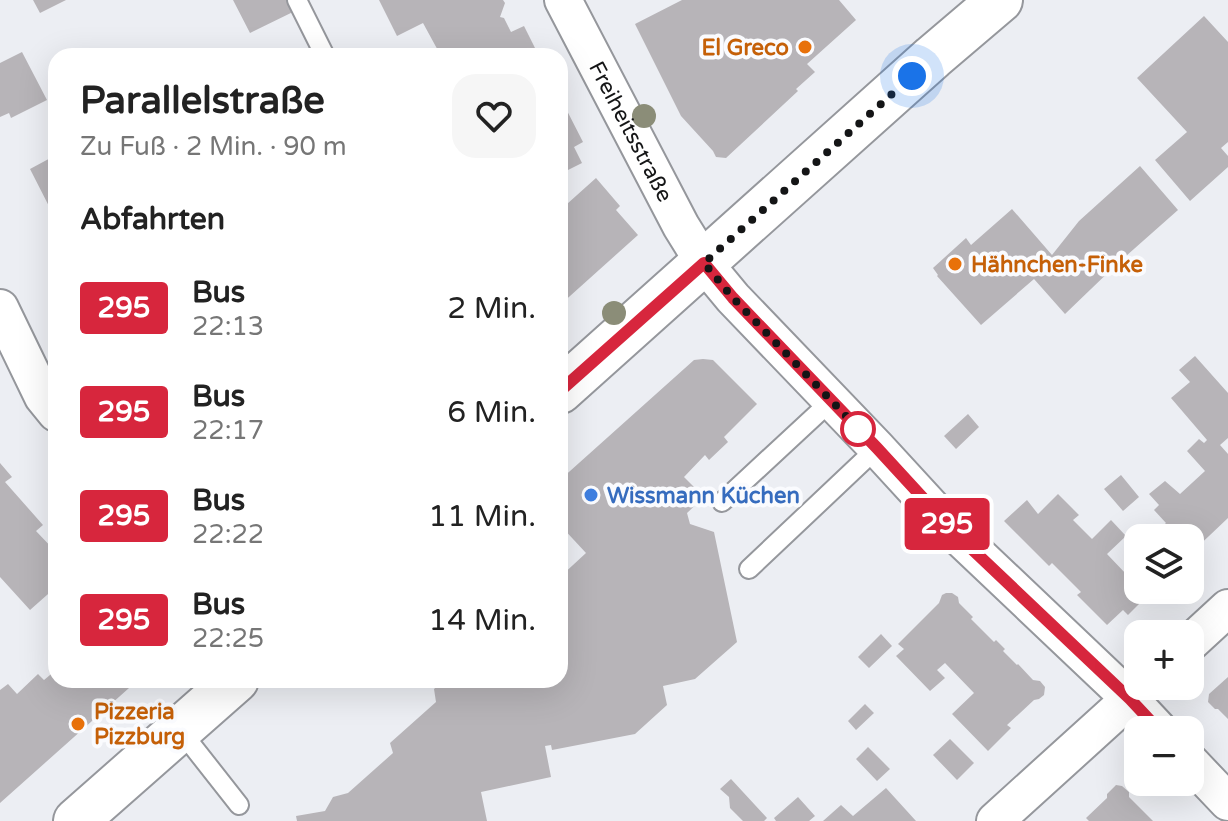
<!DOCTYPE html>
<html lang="de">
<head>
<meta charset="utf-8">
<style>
	:root { --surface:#fff; --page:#f6f6f6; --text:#222; --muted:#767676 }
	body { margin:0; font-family:"Varela Round",sans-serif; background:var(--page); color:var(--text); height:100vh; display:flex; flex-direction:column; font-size:30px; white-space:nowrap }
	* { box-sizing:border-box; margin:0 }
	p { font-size:26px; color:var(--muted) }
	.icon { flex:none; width:44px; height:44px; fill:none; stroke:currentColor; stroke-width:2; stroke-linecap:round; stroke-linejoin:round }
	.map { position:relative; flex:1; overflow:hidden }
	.drawer { position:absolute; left:48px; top:48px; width:520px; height:640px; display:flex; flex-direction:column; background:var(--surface); border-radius:24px; box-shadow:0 8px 32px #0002 }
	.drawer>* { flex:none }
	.badge { padding:0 16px; border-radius:6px; font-size:28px; line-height:52px }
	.tools { position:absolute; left:1124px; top:524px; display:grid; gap:16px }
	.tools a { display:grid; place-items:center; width:80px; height:80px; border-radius:16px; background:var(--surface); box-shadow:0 8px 32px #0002; font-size:40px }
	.you { position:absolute; width:40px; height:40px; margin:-20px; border:6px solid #fff; border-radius:50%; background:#1a73e8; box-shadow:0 0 0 12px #1a73e833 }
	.map>.badge { position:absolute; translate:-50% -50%; box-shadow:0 0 0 4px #fff }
	h2 { padding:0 32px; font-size:30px; line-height:72px }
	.round { display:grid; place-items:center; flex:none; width:84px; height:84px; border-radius:24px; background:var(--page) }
	.summary { display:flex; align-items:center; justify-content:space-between; height:136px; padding:0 32px }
	h1 { font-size:38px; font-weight:700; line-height:60px }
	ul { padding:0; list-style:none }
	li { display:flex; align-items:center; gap:24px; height:104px; padding:0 32px }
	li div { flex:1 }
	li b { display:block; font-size:30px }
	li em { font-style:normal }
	li .badge { min-width:88px; font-weight:700; text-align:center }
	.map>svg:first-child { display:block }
	.building { fill:#b7b4b8 }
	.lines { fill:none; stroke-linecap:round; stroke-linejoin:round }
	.service-casing { stroke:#95979c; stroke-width:22 }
	.minor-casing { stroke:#95979c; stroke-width:40 }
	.primary-casing { stroke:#95979c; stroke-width:48 }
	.service { stroke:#fff; stroke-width:18 }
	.minor { stroke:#fff; stroke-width:36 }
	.primary { stroke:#fff; stroke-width:44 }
	.tree { fill:#8b8d78 }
	.line-casing { stroke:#fff; stroke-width:18 }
	.line { stroke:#d7263d; stroke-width:12 }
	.walk { stroke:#141516; stroke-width:8; stroke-dasharray:0 14.4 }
	.food-dot { fill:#e8710a; stroke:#fafbfe; stroke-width:3 }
	.stop-dot { fill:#fff; stroke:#d7263d; stroke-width:4 }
	.shop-dot { fill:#3f7fe0; stroke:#fafbfe; stroke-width:3 }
	.labels { text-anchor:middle; stroke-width:8; stroke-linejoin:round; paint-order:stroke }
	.food-label { font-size:22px; font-weight:bold; fill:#c56008; stroke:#fafbfe; text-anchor:start }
	.street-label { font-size:22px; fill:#141516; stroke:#fafbfe }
	.shop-label { font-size:22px; font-weight:bold; fill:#366cbe; stroke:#fafbfe; text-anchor:start }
</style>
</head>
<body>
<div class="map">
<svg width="1228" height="821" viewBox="0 0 1228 821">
	<rect width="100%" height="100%" fill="#eceef3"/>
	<path class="building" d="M33,0H66L40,13Z
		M233,0H292L297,10L250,33Z
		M379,0H503L505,3L500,17L504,18L511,32L524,26L539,56H441L423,23L397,36Z
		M682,0H839L856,20L807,64L815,72L796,89L798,91L726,158L716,157L713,151L681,116L635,24Z
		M1204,16L1228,42V142L1221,148L1228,156V167L1190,201L1155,160L1187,132L1137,78Z
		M22,52L47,100L11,118L9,113L0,117V63Z
		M560,97L583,142L574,147L582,163L560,174Z
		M56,155V220L30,169Z
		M1140,166L1178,210L1117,264L1065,314L1034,279L981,325L937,276L938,275L933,268L966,238L971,245L1012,209L1052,255L1079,221Z
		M596,178L620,206L616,210L638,235L560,305V207L565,203L567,204Z
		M1195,356L1228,393V438L1220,445L1228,454V518L1190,554V538H1158L1154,534L1166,523L1154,510L1159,505L1149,494L1165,481L1180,494L1205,471L1187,451L1199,439L1204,443L1207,440L1171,398L1190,382L1179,370Z
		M703,359L713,360L757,404L724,437L728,442L709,460L705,455L684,477L704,497L687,513L690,524L714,532L737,642L695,679L663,686L667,705L635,734L552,750L551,745L545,746L551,777L481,792L487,821H297L296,816L325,811L333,797L348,793L393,753L390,743L436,702L434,689L444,680H560V577L586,553L560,525V480L694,360Z
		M968,414L979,427L956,449L944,436Z
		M0,463L12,477L5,482L43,525L36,531L56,552V587L30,610L0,577Z
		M1121,475L1139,497L1123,511L1104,489Z
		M1058,494L1079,515L1073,520L1092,539L1111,520L1126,536L1107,554L1127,575L1131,571L1138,577V590H1143L1148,595L1128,615L1123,610L1107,625L1077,595L1081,592L1052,563L1049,566L1004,521L1027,500L1038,514Z
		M946,593H952L958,597L959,603L973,617L971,619L994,642L996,640L1005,649L1003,651L1017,665L1018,664L1033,680L1040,681L1045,687L1044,695L1039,699L1034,700L1007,725L1011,728L988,751L952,714L974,693L945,663L937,670L945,678L930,691L896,656L904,649L898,644L939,603L942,595Z
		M881,634L892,646L869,668L858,657Z
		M56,670V680H138L0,803V690L8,684L17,694L38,674L44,680Z
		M1228,677V719L1218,709H1215L1208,702L1209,694Z
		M865,704L874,713L856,730L848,721Z
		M950,739L974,763L957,780L933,755Z
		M868,747L890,769L877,781L856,759Z
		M731,779L767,818L764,821H743L730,808L729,797L720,789Z
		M1116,785L1122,786L1129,792V797L1153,821H1089L1086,818L1107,798V794Z
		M886,788L916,821H823L841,805L853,816Z
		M798,797L815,816L809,821H776L774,818Z"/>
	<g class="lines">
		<defs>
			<path id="service" d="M297,0L325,56
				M722,502L831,401
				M749,569L877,448
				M180,730L239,805"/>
			<g id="minor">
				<path id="s1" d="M563,0L681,226L704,263L733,298L877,448L956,534L1130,699L1159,730"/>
				<path d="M0,308L43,397L56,413"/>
				<path d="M1190,643L1228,608"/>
				<path d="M1190,762L1228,802"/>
				<path d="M995,821L1144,686"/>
			</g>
			<path id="primary" d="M560,391L933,57L1000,0
				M76,821L236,680"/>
		</defs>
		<use href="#service" class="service-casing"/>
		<use href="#minor" class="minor-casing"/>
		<use href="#primary" class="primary-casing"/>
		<use href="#service" class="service"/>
		<use href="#minor" class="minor"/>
		<use href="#primary" class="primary"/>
	</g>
	<g class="tree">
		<circle cx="644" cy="116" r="12"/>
		<circle cx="614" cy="313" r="12"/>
	</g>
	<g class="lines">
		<defs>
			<path id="line" d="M560,391L704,263L733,298L877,448L956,534L1130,699L1159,730"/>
		</defs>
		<use href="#line" class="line-casing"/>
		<use href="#line" class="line"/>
		<path class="walk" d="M858,429L867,438L733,298L704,263L912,76"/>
	</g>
	<g class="food-dot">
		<circle cx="805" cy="47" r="8"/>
		<circle cx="955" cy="264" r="8"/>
		<circle cx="78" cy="724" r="8"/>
	</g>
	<circle class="stop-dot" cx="858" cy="429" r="16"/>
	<circle class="shop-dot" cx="591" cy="495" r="8"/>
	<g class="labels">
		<g class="food-label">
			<text x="789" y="55" text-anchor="end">El Greco</text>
			<text x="971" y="272">Hähnchen-Finke</text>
			<text x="94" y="719">Pizzeria<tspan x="94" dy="25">Pizzburg</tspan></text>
		</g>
		<g class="street-label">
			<text dy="8" stroke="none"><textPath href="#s1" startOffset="148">Freiheitsstraße</textPath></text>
		</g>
		<g class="shop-label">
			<text x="607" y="503">Wissmann Küchen</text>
		</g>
	</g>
</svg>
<div class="tools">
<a><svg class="icon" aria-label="layers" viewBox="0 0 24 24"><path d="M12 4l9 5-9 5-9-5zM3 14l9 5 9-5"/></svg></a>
<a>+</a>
<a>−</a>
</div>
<div class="you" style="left:912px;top:76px"></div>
<b class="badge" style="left:947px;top:524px;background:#d7263d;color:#fff">295</b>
<section class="drawer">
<div class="summary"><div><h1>Parallelstraße</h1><p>Zu Fuß · 2 Min. · 90 m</p></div><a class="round"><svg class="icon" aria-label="heart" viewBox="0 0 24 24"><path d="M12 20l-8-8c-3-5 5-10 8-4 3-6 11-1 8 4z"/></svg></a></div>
<h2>Abfahrten</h2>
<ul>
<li><span class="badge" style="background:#d7263d;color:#fff">295</span><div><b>Bus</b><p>22:13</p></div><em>2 Min.</em></li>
<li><span class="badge" style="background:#d7263d;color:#fff">295</span><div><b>Bus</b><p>22:17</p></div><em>6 Min.</em></li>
<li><span class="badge" style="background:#d7263d;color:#fff">295</span><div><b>Bus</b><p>22:22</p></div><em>11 Min.</em></li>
<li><span class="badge" style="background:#d7263d;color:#fff">295</span><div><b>Bus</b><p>22:25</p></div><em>14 Min.</em></li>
</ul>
</section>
</div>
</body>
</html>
